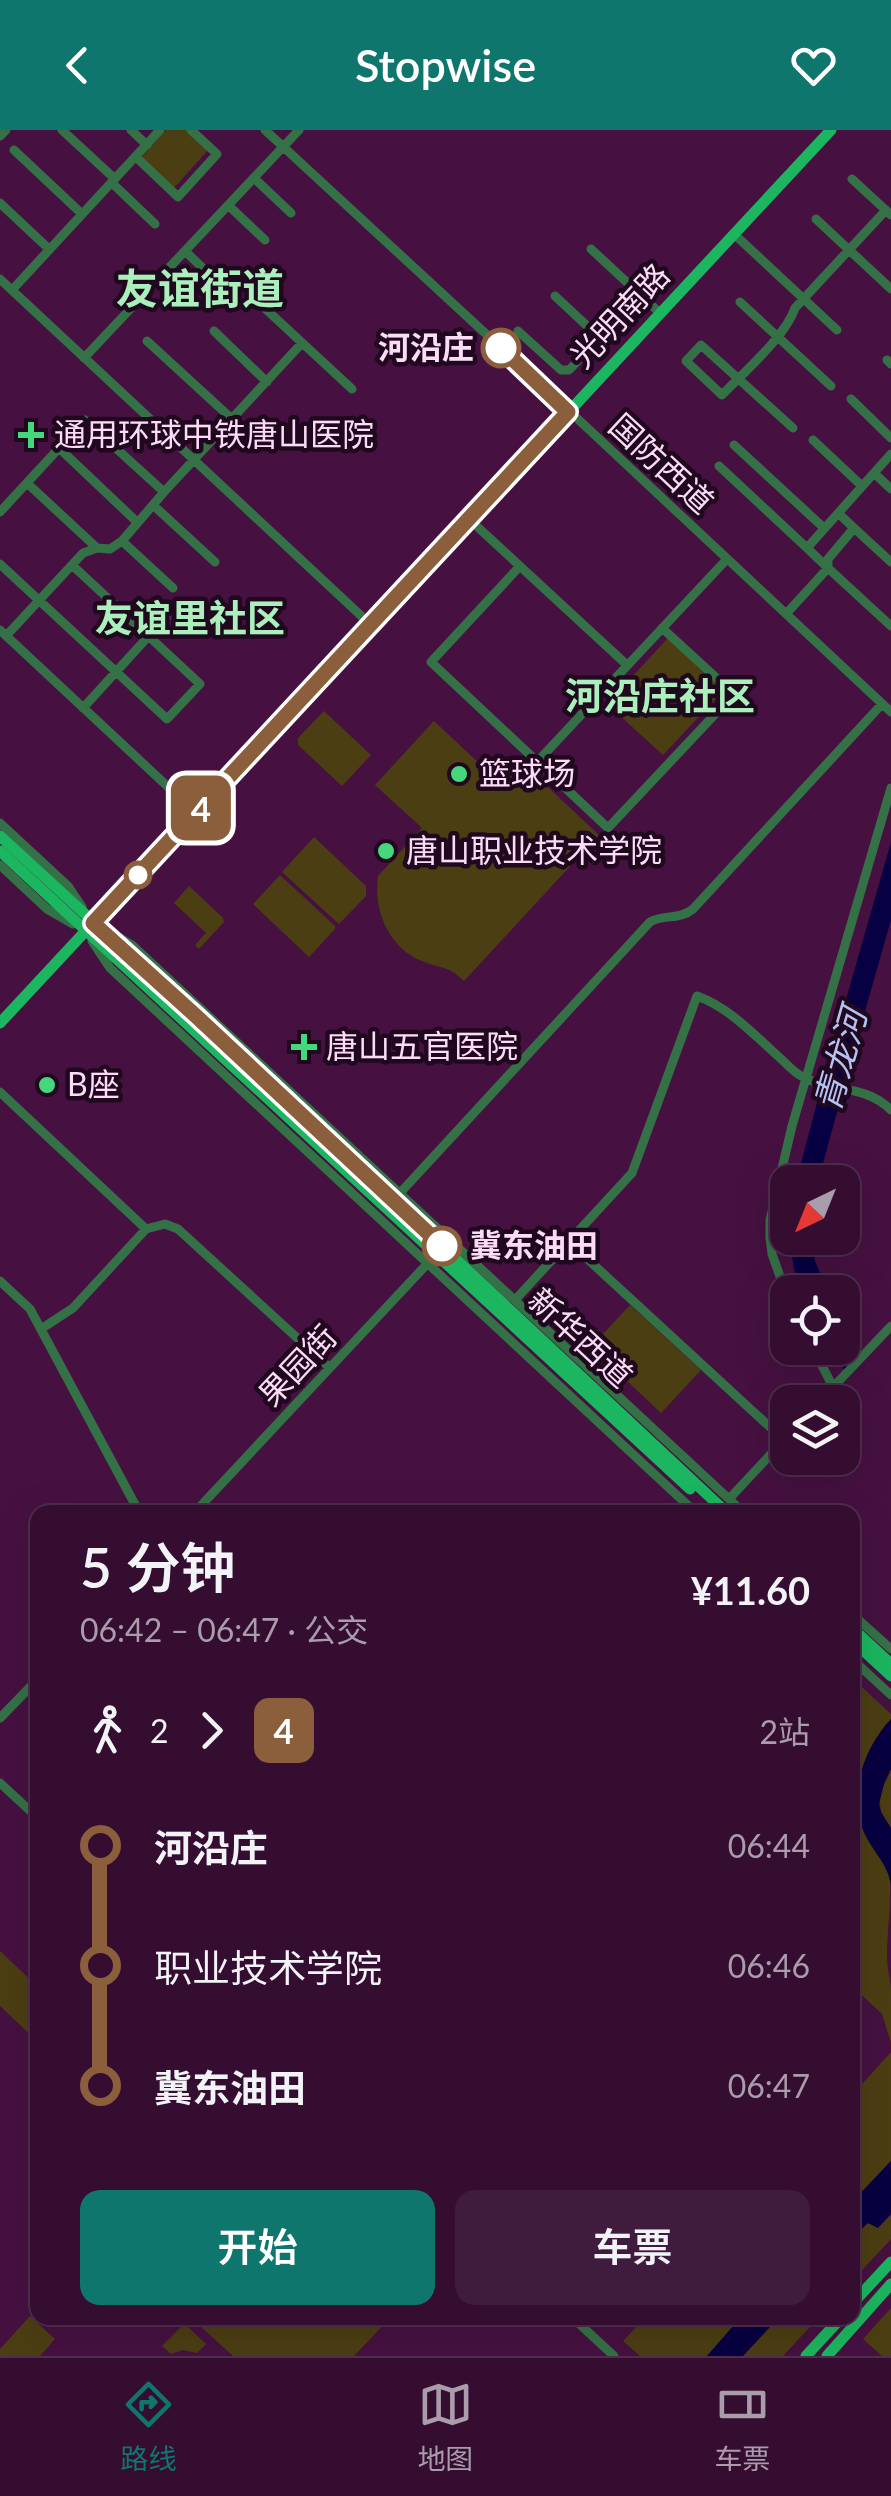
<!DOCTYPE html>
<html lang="zh">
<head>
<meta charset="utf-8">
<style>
	:root { --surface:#340d31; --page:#3f1b3d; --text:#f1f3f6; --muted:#a99cab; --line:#4e2d4d; --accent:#0f766e }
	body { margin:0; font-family:Lato,"Noto Sans SC",sans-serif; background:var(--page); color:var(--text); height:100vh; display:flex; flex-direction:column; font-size:38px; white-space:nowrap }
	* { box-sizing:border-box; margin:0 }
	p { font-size:32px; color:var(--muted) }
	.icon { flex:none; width:55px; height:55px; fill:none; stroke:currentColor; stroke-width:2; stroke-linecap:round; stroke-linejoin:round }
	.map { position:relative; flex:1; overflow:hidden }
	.drawer { position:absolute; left:30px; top:1375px; width:830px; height:820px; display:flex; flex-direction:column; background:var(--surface); border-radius:20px; box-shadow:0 10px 40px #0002,0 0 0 2px var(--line) }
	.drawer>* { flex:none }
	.badge { padding:0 20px; border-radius:15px; font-size:35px; line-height:65px }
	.needle { width:65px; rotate:223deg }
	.fabs { position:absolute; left:770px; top:1035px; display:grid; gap:20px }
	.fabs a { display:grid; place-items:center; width:90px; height:90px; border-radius:20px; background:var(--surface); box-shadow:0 10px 40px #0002,0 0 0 2px var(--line); font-size:50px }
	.map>.badge { position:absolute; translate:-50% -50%; box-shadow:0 0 0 5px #fff }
	.legs { display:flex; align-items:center; gap:15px; height:110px; padding:0 50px; font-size:32px }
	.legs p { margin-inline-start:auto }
	.head { display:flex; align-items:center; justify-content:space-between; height:170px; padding:0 50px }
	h1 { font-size:55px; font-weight:600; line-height:75px }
	.cta { display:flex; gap:20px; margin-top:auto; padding:20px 50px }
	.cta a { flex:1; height:115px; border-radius:20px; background:var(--accent); color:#fff; font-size:40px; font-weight:600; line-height:115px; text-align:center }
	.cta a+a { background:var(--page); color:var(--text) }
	ul { padding:0 50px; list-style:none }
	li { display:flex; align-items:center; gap:35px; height:120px; font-size:38px }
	li i { display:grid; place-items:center; width:15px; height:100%; margin:0 12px; background:currentColor }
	li i::after { content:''; width:25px; height:25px; margin:-12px; border:8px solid; border-radius:50%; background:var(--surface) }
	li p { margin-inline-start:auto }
	li:first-child i { background:linear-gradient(#0000 50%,currentColor 0) }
	li:last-child i { background:linear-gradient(currentColor 50%,#0000 0) }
	header { display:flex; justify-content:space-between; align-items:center; height:130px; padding:0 50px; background:var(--accent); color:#fff; font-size:45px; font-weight:600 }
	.menu { display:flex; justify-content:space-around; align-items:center; height:140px; border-top:2px solid var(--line); background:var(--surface); font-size:28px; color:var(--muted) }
	.menu a { display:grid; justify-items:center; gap:5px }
	.menu .on { color:var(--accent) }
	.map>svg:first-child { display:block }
	.green { fill:#4c3e13 }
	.water { fill:#070042 }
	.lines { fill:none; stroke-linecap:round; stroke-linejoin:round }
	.minor { stroke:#357147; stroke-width:9 }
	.major { stroke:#1bb65f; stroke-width:11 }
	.line-1-casing { stroke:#fff; stroke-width:22 }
	.line-1 { stroke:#8b5e3c; stroke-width:15 }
	.stop-1-dot { fill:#fff; stroke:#8b5e3c; stroke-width:5 }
	.poi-dot { fill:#44d77b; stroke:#20091e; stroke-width:4 }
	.labels { text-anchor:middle; stroke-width:9; stroke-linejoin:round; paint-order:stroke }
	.street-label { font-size:32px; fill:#fcdbf7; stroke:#20091e }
	.stop-label { font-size:32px; font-weight:bold; fill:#fcdbf7; stroke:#20091e; text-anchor:end }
	.poi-label { font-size:32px; fill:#fcdbf7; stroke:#20091e; text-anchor:start }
	.water-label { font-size:35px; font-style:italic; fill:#b4c3f3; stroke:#20091e }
	.quarter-label { font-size:38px; font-weight:bold; fill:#abf0bc; stroke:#20091e }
	.district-label { font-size:42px; font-weight:bold; fill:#abf0bc; stroke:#20091e }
</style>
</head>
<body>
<header><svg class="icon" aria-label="back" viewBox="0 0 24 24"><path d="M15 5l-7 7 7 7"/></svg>Stopwise<svg class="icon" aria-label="heart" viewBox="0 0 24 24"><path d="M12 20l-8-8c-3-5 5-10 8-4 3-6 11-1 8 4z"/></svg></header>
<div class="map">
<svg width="891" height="2226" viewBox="0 0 891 2226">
	<rect width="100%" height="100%" fill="#461141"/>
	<path class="green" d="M166,0H189L209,19L174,58L141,28Z
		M668,508L724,560L663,625L607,574Z
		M324,581L371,625L342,656L298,615V608Z
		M434,591L481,635L476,641C497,631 515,635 536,646L599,705L464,851C446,834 443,840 422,831C389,818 373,780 378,746L422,698L375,655Z
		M314,707L366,756V766L339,794L282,742Z
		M280,745L335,796V799L309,827L253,774Z
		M189,756L223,788L224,792L199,819L195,815L206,803L174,773Z
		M630,1175L701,1240L661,1283L591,1217Z
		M852,1548L891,1584V1589C864,1618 847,1665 864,1703C872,1720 887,1732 890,1750C891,1775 887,1803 887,1828C887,1838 890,1848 891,1858C891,1876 891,1895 891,1913L882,1884L853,1857Z
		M891,1639V1698C873,1676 880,1662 891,1639Z
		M0,1821L37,1856V1911L0,1876Z
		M891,1922V2031L853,2071V1964Z
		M891,2084V2109L853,2150L852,2107L868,2093L878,2098Z
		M891,2178V2226H882L863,2209Z
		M30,2186L55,2209L40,2226H0V2219Z
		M191,2188H390L354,2226H233Z
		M645,2188H747L735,2194L707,2226H640L623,2211Z
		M779,2188H818L783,2226H743Z
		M186,2195L206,2214L197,2223L183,2220L171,2224L162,2216L182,2196Z"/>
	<path class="water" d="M891,712V790L846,948L851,957L845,975L837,982L818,1052H796L817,973L816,964L821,949L828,941L843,880Z
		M789,1108H811L815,1131L828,1162H804L794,1139Z
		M843,1190L860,1224L845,1241L832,1218H842Z
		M891,1589V1639L884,1654L879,1674L881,1682L891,1698V1755C888,1735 875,1724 866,1706C846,1668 863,1619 891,1589Z
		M891,2031V2084L878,2098L868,2093L853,2107V2071Z
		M747,2188H778L743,2226H707L735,2194Z"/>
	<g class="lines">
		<path class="minor" d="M62,0L115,49
			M131,0L147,15
			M265,0L550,263L891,582
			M0,6L6,0
			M14,20L82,84
			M136,27L178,67L217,24L191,0
			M254,48L291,83
			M852,49L891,85
			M112,53L155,94
			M0,73L49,119
			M228,75L265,110
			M816,89L891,159
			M734,104L837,200
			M591,119L660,183
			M185,121L233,167
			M0,149L371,495
			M12,160L160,0
			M555,166L600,208
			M256,170L352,259
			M740,172L831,256
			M214,201L267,252
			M518,201L561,240H569L641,165
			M147,211L232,289
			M84,228L299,0
			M887,230L891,234
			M851,269L891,308
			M793,298L701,215L686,231L722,265C744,242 785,207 795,178L886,80
			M813,310L862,356
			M734,315L824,398
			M59,318L137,392
			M719,336L807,418
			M874,343L891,359
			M27,353L97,418
			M153,375L215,432
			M0,382L85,290L164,362
			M838,383L854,398L828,429V438L891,496
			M469,389L627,535
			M854,398L891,432
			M122,411L173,458
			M0,434L167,589L200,554L72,435
			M520,436L431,532L608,698L734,564L662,498
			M786,484L828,438L807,418L891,324
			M0,500L196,683
			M6,506L83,423L97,418L110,419L122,411L164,362L302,213
			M83,578L166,487
			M537,632L727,429
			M0,693L68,756L82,777
			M0,735L47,779L73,794
			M112,803L132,815L743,1382
			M92,811L110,838L695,1382
			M0,962L146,1099
			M400,1063L650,792C664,784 680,790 693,779L882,574
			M569,1112L784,1310
			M0,1151L30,1179L139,1382
			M788,1169L772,1124L770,1108V1090L792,996L891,658
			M515,1170L632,1043L697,866C730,878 753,904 779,927C787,934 794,943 803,947C835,963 864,954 891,980
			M41,1199L73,1178L146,1099L165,1094L178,1099L330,1238
			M813,1218L833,1257
			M819,1272L891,1196
			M729,1369L785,1309
			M195,1382L428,1133
			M852,1484L891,1519
			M852,1529L891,1565
			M0,1588L38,1549
			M0,1653L38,1688
			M573,2188L614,2226"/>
		<path class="major" d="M0,706L196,886L726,1382
			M0,721L690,1359
			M0,893L831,0
			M852,1498L891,1534
			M852,1510L891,1546
			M852,2174L891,2132
			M806,2226L841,2188
			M827,2226L891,2154"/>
	</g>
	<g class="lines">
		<defs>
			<path id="line-1" d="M442,1116L196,886L93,793L568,282L501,218"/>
		</defs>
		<use href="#line-1" class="line-1-casing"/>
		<use href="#line-1" class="line-1"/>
	</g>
	<g class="stop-1-dot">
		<circle cx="501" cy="218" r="18"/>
		<circle cx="138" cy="745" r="12"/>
		<circle cx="442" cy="1116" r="18"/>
	</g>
	<g class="poi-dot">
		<path d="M26 290h10v10h10v10h-10v10h-10v-10h-10v-10h10z"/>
		<circle cx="459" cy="644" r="10"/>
		<circle cx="386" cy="721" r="10"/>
		<path d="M299 902h10v10h10v10h-10v10h-10v-10h-10v-10h10z"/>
		<circle cx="47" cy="955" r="10"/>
	</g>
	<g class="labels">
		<g class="street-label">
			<text transform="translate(620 186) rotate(-47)" y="11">光明南路</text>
			<text transform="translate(661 334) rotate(43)" y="11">国防西道</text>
			<text transform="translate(580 1208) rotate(43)" y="11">新华西道</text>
			<text transform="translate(298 1236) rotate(-47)" y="11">果园街</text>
		</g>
		<g class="stop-label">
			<text x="474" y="229">河沿庄</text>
			<text x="470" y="1127" text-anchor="start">冀东油田</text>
		</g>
		<g class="poi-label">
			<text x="54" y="316">通用环球中铁唐山医院</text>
			<text x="479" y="655">篮球场</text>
			<text x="406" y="732">唐山职业技术学院</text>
			<text x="326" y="928">唐山五官医院</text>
			<text x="67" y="966">B座</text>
		</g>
		<g class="water-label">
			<text transform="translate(841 930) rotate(-74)" y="12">青龙河</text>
		</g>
		<g class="quarter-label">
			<text x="190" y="502">友谊里社区</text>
			<text x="660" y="580">河沿庄社区</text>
		</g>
		<g class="district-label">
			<text x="200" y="174">友谊街道</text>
		</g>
	</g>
</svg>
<div class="fabs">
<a><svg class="needle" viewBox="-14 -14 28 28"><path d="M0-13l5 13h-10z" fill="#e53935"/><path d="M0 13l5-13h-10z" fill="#a99cab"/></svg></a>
<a><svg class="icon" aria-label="locate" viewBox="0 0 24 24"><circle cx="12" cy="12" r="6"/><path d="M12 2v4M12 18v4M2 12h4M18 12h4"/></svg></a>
<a><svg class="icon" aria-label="layers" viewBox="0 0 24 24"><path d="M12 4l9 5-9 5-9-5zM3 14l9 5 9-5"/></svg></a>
</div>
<b class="badge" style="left:201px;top:678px;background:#8b5e3c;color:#fff">4</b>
<section class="drawer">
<div class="head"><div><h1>5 分钟</h1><p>06:42 – 06:47 · 公交</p></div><b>¥11.60</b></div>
<div class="legs"><svg class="icon" aria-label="walk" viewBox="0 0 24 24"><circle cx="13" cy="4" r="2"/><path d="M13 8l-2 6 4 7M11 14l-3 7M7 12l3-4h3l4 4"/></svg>2<svg class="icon" aria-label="forward" viewBox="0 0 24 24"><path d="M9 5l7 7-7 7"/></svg><b class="badge" style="background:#8b5e3c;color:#fff">4</b><p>2站</p></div>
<ul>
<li><i style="color:#8b5e3c"></i><b>河沿庄</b><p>06:44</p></li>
<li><i style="color:#8b5e3c"></i><span>职业技术学院</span><p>06:46</p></li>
<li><i style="color:#8b5e3c"></i><b>冀东油田</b><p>06:47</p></li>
</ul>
<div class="cta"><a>开始</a><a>车票</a></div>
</section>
</div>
<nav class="menu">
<a class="on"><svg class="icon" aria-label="directions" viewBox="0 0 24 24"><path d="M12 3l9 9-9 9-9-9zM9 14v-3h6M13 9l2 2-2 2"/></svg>路线</a>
<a><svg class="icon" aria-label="map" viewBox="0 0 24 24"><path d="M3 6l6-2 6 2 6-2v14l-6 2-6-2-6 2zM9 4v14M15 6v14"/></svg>地图</a>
<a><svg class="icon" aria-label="tickets" viewBox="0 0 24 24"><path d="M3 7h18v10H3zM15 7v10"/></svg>车票</a>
</nav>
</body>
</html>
